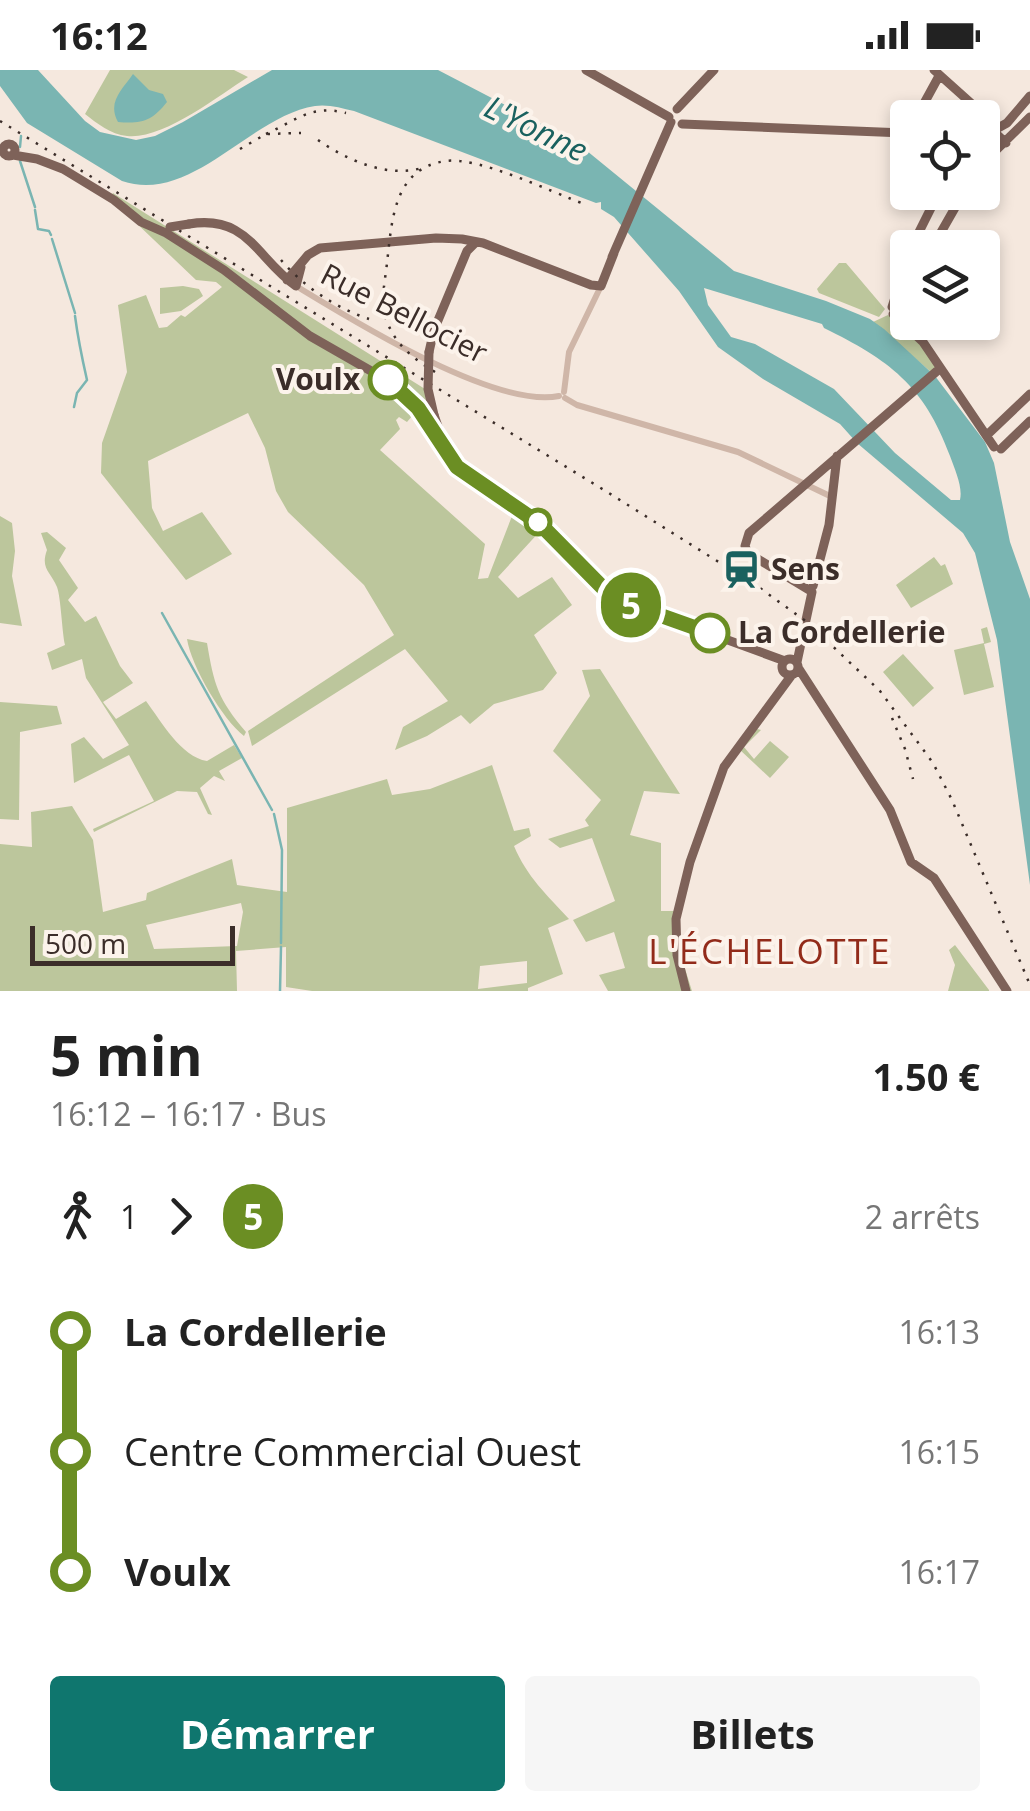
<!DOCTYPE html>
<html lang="fr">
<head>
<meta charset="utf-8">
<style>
	:root { --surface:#fff; --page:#f6f6f6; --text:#222; --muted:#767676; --accent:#0f766e }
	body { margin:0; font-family:"Open Sans",sans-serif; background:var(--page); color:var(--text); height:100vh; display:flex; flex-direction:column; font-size:38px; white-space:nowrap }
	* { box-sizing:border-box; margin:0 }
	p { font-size:32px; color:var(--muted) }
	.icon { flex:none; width:55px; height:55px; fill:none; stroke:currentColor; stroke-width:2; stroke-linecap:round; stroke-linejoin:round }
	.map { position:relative; height:921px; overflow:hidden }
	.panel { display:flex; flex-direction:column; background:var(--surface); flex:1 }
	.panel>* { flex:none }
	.badge { padding:0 20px; border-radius:32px; font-size:35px; line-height:65px }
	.buttons { position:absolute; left:890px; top:30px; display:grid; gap:20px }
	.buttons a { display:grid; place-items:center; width:110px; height:110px; border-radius:10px; background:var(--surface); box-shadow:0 5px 15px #0003; font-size:50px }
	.scale { position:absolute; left:30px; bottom:25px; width:205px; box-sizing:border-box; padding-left:10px; border:5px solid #3b2d29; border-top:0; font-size:28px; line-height:35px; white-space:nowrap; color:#3b2d29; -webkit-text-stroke:8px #fcf3eb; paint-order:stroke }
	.map>.badge { position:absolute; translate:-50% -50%; box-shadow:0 0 0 5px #fff }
	.legs { display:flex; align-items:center; gap:15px; height:110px; padding:0 50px; font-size:32px }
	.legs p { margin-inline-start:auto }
	.summary { display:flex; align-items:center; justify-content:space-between; height:170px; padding:0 50px }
	h1 { font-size:55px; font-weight:700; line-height:75px }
	.action { display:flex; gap:20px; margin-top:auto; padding:20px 50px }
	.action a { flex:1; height:115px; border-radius:10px; background:var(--accent); color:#fff; font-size:40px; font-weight:700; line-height:115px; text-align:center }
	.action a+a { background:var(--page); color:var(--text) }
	ul { padding:0 50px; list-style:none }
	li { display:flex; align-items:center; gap:35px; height:120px; font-size:38px }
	li i { display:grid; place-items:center; width:15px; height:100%; margin:0 12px; background:currentColor }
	li i::after { content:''; width:25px; height:25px; margin:-12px; border:8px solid; border-radius:50%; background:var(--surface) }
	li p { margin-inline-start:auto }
	li:first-child i { background:linear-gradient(#0000 50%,currentColor 0) }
	li:last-child i { background:linear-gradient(currentColor 50%,#0000 0) }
	.status { display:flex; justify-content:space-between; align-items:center; height:70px; padding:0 50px; background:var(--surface); direction:ltr }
	.status svg { height:28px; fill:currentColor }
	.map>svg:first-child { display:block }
	.green { fill:#bcc69c; fill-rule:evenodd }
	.water { fill:#7ab5b2; fill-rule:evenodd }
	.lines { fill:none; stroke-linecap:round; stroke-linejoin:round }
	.stream { stroke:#7ab5b2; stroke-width:2.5 }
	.minor { stroke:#cfb6a8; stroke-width:6 }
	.major { stroke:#7e6259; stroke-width:9 }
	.rail { stroke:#3b2d29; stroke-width:2.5; stroke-dasharray:2.5 8; stroke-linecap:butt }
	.major-bridge { stroke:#7e6259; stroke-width:9 }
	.line-1-casing { stroke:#fff; stroke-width:22 }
	.line-1 { stroke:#6b8e23; stroke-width:15 }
	.stop-1-dot { fill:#fff; stroke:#6b8e23; stroke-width:5 }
	.labels { text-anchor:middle; stroke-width:8; stroke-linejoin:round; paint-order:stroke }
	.street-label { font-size:30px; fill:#3b2d29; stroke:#fcf3eb }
	.stop-label { font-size:30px; font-weight:bold; fill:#3b2d29; stroke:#fcf3eb; text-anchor:end }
	.poi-label { font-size:30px; font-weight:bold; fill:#3b2d29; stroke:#fcf3eb; text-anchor:start }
	.water-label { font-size:32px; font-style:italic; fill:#1a615f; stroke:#fcf3eb }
	.quarter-label { font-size:35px; letter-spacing:2.5px; fill:#922b1a; stroke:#fcf3eb }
</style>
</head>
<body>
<div class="status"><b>16:12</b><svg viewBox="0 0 49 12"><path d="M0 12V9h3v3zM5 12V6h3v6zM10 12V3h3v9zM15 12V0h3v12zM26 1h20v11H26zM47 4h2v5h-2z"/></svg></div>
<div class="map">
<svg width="1030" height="921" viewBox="0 0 1030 921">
	<rect width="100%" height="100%" fill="#f5e8de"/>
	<path class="green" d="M110,0H234L248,7C218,26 163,70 127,66C110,64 98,54 85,44Z
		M113,123L425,319L429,338L425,339L421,332L417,334L425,354L422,355L413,345L407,352L399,347L396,350L400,359L380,380L485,474L478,509L488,508L512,446L542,459L498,507L518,528L552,507L572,535L534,565L557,603L543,620L494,634L470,654L461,645L427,666L395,680L403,657L448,631L405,579L252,676L248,661L394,565L364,515L288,442L276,421L265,378L248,343L148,391L152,438L163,461L202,442L232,484L186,510L101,403L102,373L127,302L118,235L146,225L159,258L167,257L181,245L185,247L222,217L216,212L196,210L110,128Z
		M839,193H846L885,239L879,247L819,223L817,219Z
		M183,216L199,219L203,226L181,241L160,244V218Z
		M888,245L913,264L937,296L931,302L873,252Z
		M0,446L12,453L15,481L12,506L22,556L0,553Z
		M47,462L66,478L59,490L78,518L68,530L85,552L96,546L120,596L133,613L103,632L116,649L146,631C161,651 181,687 207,691L234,675L242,688L219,701L225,711L214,706L200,718L212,745L208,744L197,722L177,721L94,762L93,759L154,731L129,685L74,713L71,674L84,667L103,689L129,675L86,608L82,589L52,600L47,583L65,575C62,562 61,528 57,517C51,502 40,499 47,480L41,463Z
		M934,487L941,496L945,494L953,514L911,538L896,515Z
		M987,557L991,572L984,574L994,617L964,625L954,580L984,573L981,559Z
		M187,569L207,573C214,615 218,629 246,662L244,666C223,650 191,596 187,569Z
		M903,584L934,618L913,637L883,602Z
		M600,599L680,724L644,721L630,765L661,773V841H674L675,867L692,921H608L599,905L625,898L614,862L586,872L573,850L615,831L592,768L560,778L548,769L589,756L585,750L601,730L553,681L590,626L582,600Z
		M0,632L57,636L62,654L20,662L19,750L0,749Z
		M754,658L761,660L744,677L754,689L770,671L789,687L770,708L739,679Z
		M492,695L514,761L529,758L531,766L514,776C527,807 547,825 569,849L548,858L563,904L528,918V921H312L286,917V877L236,881L237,921H0V774L32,777L31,742L72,736L93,770L103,842L146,830L147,823L232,789L237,815L287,822V738L387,709L392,725L430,719ZM241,833L243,842L237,876L154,879L146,855ZM527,891V913L478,919L480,896Z
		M955,875L989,920V921H948L955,895L949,880Z"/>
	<path class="water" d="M0,0H38L85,51L100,62L136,70L155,66L183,52L272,0H438L576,72L734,201L826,231L870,249L884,259L935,306L985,372L994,393L1010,472L1030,529V815L997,570L975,483L963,463L857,373L840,354L763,309L718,277L679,221L614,147L601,139V132L596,133L354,41C341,38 328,34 315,36C250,46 191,135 122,111L27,53L0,16ZM704,218L822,254L824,258C889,290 924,315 950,386C955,400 963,417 960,430H951L895,383L834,319L755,274L731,267L708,235Z
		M133,4L149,20L163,24L167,32C152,51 142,54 118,52C107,32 122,20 133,4Z"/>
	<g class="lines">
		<path class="stream" d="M20,77L21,66
			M20,91L35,137
			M35,140L38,159L49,161L51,165
			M52,169L75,243
			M74,337L77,323L87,310C82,288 78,269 75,246
			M162,543L272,740
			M274,744L282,780L281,873
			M280,921L281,877"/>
		<path class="minor" d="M296,216C352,250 495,339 559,326
			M564,322L569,282L601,216
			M565,328L577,335L738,382L832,427"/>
		<path class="major" d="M586,0L669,47
			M934,0L991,51
			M677,39L714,0
			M916,48L939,6
			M682,54L904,63
			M987,55L1006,73
			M998,58L1007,53L1030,26
			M3 80a6 6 0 1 1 12 0a6 6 0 1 1-12 0Z
			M13,85L37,89L63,99L114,130L141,152L166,163L224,200L310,266L392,313L418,338L449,389L465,401
			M982,94L1030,47
			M189,154C248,144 257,189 296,216L301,197
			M911,178L939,122
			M932,178L964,122
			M612,187L671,52
			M287,210L308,185L320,178L436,168L462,169L483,173L591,215L601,216L614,183
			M892,237L908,186
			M893,244L923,272L994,377
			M429,282L434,260L467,181L475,173
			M434,345L443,371
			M987,365L1030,324
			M1001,379L1030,351
			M464,399L482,418L540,454L597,513L621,531L785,591
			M813,516L829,455L837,386
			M809,520L748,483L745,476L749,463L937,301
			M782 597a8 8 0 1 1 16 0a8 8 0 1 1-16 0Z
			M797,592L812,522
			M799,599L890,740L911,792L934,808L1007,921
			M686,921L677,885L676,849L690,792L724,697L791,606"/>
		<path class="rail" d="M0,51L604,420L757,516L807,552L880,621L933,693L952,730L1030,915
			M266,64C295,51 311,34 346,43
			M318,70C347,90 386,108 422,98
			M240,79L266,64L301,63
			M281,190C304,217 336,238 369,249
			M435,302C415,290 397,276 388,254C379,234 385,213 387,193C392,151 393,98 446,91C477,86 552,122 584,134
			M892,648L905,679L913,709"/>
		<path class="major-bridge" d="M170,157L189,154
			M429,282L428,319L434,345"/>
	</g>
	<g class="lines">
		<defs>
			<path id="line-1" d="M388,310L418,338L457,397L540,454L606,521L634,536L710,563"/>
		</defs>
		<use href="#line-1" class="line-1-casing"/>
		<use href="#line-1" class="line-1"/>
	</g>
	<defs>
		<symbol id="station-bare" viewBox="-9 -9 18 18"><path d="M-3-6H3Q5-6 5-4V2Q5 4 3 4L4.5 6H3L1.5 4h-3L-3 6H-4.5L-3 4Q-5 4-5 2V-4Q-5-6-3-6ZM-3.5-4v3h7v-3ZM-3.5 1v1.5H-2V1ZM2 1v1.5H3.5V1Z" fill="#1a615f" stroke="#fcf3eb" stroke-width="2.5" paint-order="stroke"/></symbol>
	</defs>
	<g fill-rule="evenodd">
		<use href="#station-bare" x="714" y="472" width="55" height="55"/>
	</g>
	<g class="stop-1-dot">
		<circle cx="388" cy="310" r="18"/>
		<circle cx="538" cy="452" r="12"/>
		<circle cx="710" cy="563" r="18"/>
	</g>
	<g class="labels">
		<g class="street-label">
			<text transform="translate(404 244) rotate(27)" y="10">Rue Bellocier</text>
		</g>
		<g class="stop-label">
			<text x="360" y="320">Voulx</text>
			<text x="738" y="573" text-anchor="start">La Cordellerie</text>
		</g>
		<g class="poi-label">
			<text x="771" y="510">Sens</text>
		</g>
		<g class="water-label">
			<text transform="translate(536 59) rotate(26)" y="11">L'Yonne</text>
		</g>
		<g class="quarter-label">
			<text x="770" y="894">L'ÉCHELOTTE</text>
		</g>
	</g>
</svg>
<div class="buttons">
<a><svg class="icon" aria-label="locate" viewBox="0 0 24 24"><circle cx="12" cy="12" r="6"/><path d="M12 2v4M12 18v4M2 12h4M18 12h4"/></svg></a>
<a><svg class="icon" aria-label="layers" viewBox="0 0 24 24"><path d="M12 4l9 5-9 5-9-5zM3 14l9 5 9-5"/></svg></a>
</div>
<div class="scale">500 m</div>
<b class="badge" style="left:631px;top:535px;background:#6b8e23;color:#fff">5</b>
</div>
<section class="panel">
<div class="summary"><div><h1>5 min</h1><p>16:12 – 16:17 · Bus</p></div><b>1.50 €</b></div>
<div class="legs"><svg class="icon" aria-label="walk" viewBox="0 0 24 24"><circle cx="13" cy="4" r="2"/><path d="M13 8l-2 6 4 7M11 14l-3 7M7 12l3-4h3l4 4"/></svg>1<svg class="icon" aria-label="forward" viewBox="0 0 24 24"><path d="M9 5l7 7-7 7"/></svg><b class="badge" style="background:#6b8e23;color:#fff">5</b><p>2 arrêts</p></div>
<ul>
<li><i style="color:#6b8e23"></i><b>La Cordellerie</b><p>16:13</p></li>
<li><i style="color:#6b8e23"></i><span>Centre Commercial Ouest</span><p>16:15</p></li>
<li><i style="color:#6b8e23"></i><b>Voulx</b><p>16:17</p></li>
</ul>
<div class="action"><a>Démarrer</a><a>Billets</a></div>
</section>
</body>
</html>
